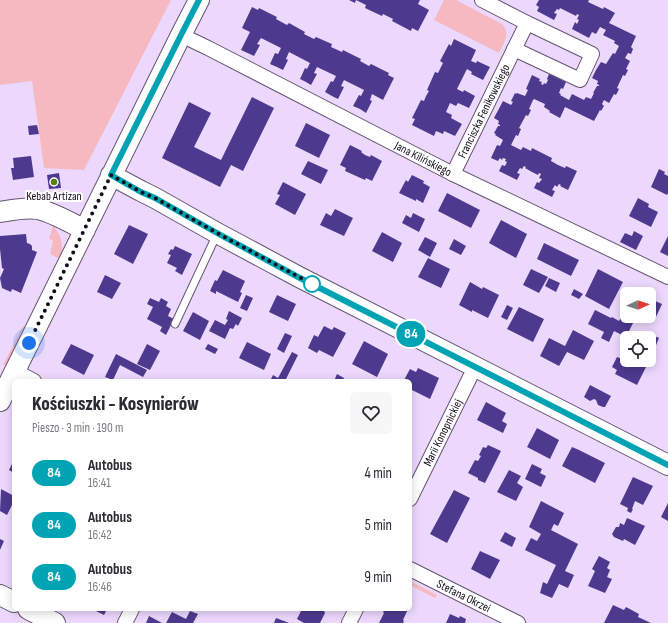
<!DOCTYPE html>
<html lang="pl">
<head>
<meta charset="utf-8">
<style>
	:root { --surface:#fff; --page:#f7f7f7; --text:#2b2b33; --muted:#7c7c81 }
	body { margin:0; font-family:"Sofia Sans Condensed",sans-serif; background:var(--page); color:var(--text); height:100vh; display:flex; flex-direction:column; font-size:15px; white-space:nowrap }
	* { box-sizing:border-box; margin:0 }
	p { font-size:13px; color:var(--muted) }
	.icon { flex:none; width:22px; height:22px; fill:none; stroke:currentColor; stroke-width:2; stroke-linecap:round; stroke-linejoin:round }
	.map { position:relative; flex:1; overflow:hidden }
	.side { position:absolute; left:12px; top:379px; width:400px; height:232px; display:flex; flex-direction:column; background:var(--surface); border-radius:6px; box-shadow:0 2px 10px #0003 }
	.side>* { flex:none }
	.badge { padding:0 8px; border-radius:13px; font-size:14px; line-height:26px }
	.needle { width:26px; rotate:87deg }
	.fabs { position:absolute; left:620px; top:287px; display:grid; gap:8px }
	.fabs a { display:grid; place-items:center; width:36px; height:36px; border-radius:6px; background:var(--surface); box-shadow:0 2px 10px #0003; font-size:20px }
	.you { position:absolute; width:20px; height:20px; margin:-10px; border:3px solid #fff; border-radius:50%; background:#1a73e8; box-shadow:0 0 0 6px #1a73e833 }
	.map>.badge { position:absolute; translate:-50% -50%; box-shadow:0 0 0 2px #fff }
	.round { display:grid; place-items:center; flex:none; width:42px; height:42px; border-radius:6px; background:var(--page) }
	.overview { display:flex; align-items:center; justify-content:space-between; height:68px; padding:0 20px }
	h1 { font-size:19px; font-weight:800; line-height:30px }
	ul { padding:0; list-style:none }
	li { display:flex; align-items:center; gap:12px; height:52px; padding:0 20px }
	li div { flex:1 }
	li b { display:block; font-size:15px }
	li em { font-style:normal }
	li .badge { min-width:44px; font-weight:700; text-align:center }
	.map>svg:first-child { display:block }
	.green { fill:#f6b9c1 }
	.building { fill:#4d3a8f }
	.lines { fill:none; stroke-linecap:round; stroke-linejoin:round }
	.lane-casing { stroke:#655472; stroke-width:9 }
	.street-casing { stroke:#655472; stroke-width:16 }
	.secondary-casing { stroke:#655472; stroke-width:22 }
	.lane { stroke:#fff; stroke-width:7 }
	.street { stroke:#fff; stroke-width:14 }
	.secondary { stroke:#fff; stroke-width:20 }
	.line-casing { stroke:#fff; stroke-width:9 }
	.line { stroke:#00a3b4; stroke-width:6 }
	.walk { stroke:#140d19; stroke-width:4; stroke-dasharray:0 7.2 }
	.poi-dot { fill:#56810a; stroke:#fff; stroke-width:1.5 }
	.stop-dot { fill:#fff; stroke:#00a3b4; stroke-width:2 }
	.labels { text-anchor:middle; stroke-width:4; stroke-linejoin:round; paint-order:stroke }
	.street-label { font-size:12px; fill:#140d19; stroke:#fff }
	.poi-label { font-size:12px; fill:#140d19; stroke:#fff }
</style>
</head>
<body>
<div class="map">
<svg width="668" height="623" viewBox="0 0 668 623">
	<rect width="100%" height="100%" fill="#ecd8fc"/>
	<path class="green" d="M0,0H171L84,170L44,168L32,81L0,85Z
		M444,0H456L502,24C511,34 504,43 499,53L434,20Z
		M53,226C62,235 64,246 60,259L50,254L53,240L49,239Z
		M23,326H28L8,365H3Z
		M410,581L437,595L435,598L410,585Z"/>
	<path class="building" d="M349,0H420L418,4L429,10L418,31L412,28L411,31L392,21L393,19L383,14L382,16L365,8L366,5L356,0L355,3Z
		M539,0H589L588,2L603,9L604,7L615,13L609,23L636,36L631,47L633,49L631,54L628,53L625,58L630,61L626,69L628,70L625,76L623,75L617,88L619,89L616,95L614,94L609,103L604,100L602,104L604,106L601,111L600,110L594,121L565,107L560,118L549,112L550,111L544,107L545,104L534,99L533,100L529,109L531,110L528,116L526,115L519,128L521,129L518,136L516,135L511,145L521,150L523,147L531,151L532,148L552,158L551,161L558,165L565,168L566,166L577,171L568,190L560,186L561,185L559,184L557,187L555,185L552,190L555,191L552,197L534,188L537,182L539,183L542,179L539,178L541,174L539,173L538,175L532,172L525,168L526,167L524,166L522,169L520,168L517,173L520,174L517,180L499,171L502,165L505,166L507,162L505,161L506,159L503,158L502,160L500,158L498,161L491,158L497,145L500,146L503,140L495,135L496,134L494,133L498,126H500V125L498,124L499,121L494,118L503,101L511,105L513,102L511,101L515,93L516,94L517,93L525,96L528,90L526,89L532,75L540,79L539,81L542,82L541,84L543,85L544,83L546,84L548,80L547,79L549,74L566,82L563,89L561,88L559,93L561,94L560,95L569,100L572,94L584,100L586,97L591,99L594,93H593L597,86H599V85L597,84L598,81L592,78L596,70L601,62L606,64L613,53L615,54L619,46L614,43L615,41L603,35L606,30L600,27L596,34L592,32L589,38L572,29L575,22L577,24L579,20L577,19L579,15L577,14L576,16L560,8L559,10L557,9L554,13L557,14L554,20L537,11L539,7L536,5Z
		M252,7L258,10L259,8L277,17L276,19L287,25L289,23L305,32L304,34L314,39L316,37L325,41L332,44L331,47L342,52L343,50L361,59L360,61L369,66L371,64L389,73L388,75L394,78L383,100L372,94L370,100L372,101L366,113L360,109L353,106L359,95L361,96L364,90L344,80L341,86L344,87L338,99L332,96L325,92L331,81L333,82L336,76L317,67L314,73L317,74L311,85L306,82L300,79L305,68L307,69L310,63L289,52L286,59L288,60L283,70L277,67L270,64L275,53L278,54L281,48L261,38L257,44L260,45L254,56L241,50L250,32L242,28Z
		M454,39L476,50L471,61L476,63L477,61L490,67L483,80L471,74L472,72L467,69L457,89L463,92L464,90L475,96L469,108L458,103L456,106L450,103L446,112L452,115L451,118L462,124L455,136L444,131L443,134L436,131L434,136L412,125L415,119L412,118L421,100L424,101L426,96L429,91L427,90L435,72L438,73L443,63L440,61L449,44L451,46Z
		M252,97L274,108L243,171L231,165L220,187L162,158L189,102L211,113L194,147L221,160Z
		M306,123L330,135L319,158L295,146Z
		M37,125L39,134L29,135L28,126Z
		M350,145L362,151L361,152L365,155L370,157L371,155L382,161L372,181L366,178L365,180L345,171L346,168L340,165Z
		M31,156L34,177L13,180L11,168H14L13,158Z
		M308,161L328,170L321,184L301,174Z
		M659,169L665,172L664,174L668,176V193L667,195L651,187Z
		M59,173L61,188L49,189L47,175Z
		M412,175L424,181L423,183L430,187L423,203L416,199V201L399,193L406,180L408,182Z
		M283,182L306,194L295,215L275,204L280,195L277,194Z
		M447,193L480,210L471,228L438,211Z
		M638,198L649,204L648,207L658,212L651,227L629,216Z
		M335,209L353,218L344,236L320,225L326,213L331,216Z
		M413,213L425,219L419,232L402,223L406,215L411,218Z
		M501,220L527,234L516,258L489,243Z
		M129,225L148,234L133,264L114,254Z
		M634,231L643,236L636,250L620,242L625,233L632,236Z
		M382,232L402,243L393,262L372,251Z
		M26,234L27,243L30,244L32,246V250L37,252L21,293L12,289L11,292L2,288L0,278L4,269L2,268L0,249V236Z
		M668,236V256L660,252Z
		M425,237L437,243L430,257L418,250Z
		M454,239L466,246L461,255L449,249Z
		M544,243L579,260L571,276L537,259Z
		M175,246L192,254L182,275L175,271L177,268L167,263L171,255L168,254L171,249L173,250Z
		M428,258L450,269L441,288L418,277Z
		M531,269L548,277L539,293L523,285Z
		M598,269L623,282L609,309L585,296Z
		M223,270L245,281L240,292L242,293L238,302L216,291V294L210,291L215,280L217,281Z
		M105,275L121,283L112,299L97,292Z
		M549,278L560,283L556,292L545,286Z
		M470,282L482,289L483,287L499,295L488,318L472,310V312L459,305Z
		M574,289L583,294L579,299L571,295Z
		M246,295L253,298L247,311L240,308Z
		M277,295L296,304L288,321L269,312Z
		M649,295L654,298L653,300L662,304L655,319L649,316Z
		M150,298L159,302L161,298L168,302L166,306L171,309L168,316L174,319L166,335L160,331L162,327L147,319L153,307L147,304Z
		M507,305L513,308L507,320L501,317Z
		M519,307L544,319L533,342L507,329Z
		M595,310L611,318L612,317L619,321L621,317L633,323L626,337L614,331L609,342L601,338L604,332L588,324Z
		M229,311L242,318L238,326L236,324L233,329L230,328L225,339L209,331L215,320L225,325L228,320L226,319Z
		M193,312L209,321L200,340L183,331Z
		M324,326L332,330L334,327L346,333L333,357L319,350L317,353L308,348L314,335L318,337Z
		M573,330L594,341L584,360L567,352L559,366L540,356L549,338L565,346Z
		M285,333L292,336L284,353L277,349Z
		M650,334L659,338L654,350L649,347V338H645L646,336L648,337Z
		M364,341L388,354L377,377L352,364Z
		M247,342L271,354L264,370L239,358Z
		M71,344L94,355L84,375L61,363Z
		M147,344L160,351L150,370L137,364Z
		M208,344L218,349L215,354L205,349Z
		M292,352L298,355L285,381H270L273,375L278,378Z
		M116,354L147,370L143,377L120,365L113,380L105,377Z
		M625,354L627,355V360H637L647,365L637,385L615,374L617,370L612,367L617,357L622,359Z
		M418,368L439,378L430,399L410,389V381L404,380L410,369L416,372Z
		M337,374L344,378L343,381H334Z
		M590,385L611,396L605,407H603L598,405L596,400L594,399L590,401L584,397Z
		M486,402L506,413L502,421L507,424L503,433L477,420Z
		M537,428L559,440L550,459L527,447Z
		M488,445L501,451L485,483L478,480V478L468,473L475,460L478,461L481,456L479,455L483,447L486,448Z
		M572,447L579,450L605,463L595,483L562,466Z
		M14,460V473L9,470Z
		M532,464L542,469L540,473L546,476L541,487L525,479Z
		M509,470L521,476L517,483L523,487L516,501L497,492Z
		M633,477L653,486L643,505L635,501L632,509H633L631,513L627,511L628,508L620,504Z
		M1,489L14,496V501L7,515L0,511Z
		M454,490L470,498L447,543L430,534Z
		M541,501L564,513L558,526L554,524L551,530L578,544L565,571L574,575L568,588L559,584L552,598L540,593L543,582L547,584L556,565L525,550L531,538L537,541L541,534L529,527Z
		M668,503V521L661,517Z
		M627,518L645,526L635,545L624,539L623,541L614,537L612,534L616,527H619L620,523L624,525Z
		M505,532L516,538L512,547L500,541Z
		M0,539L4,541L0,550Z
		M480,551L500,560L490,579L471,569Z
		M599,556L610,562L607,568L610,570L607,577L612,579L605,593L588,586L595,571L592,569Z
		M613,605L624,610L626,607L639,614L638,617L651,623H604Z
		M92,609H107L104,615Z
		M302,609H325L324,611L325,613L320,623H304L297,619Z
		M385,609H408L403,620L404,621L403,623H379L384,613L383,612Z
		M190,611L198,614L193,623H166L172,612L186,619Z
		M450,614L459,618L460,616L466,619L465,623H446Z
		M149,616L162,623H146Z
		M276,618L284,621L289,623H274Z"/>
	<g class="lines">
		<defs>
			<path id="lane" d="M175,324L217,234"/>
			<g id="street">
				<path id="s1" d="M181,35L208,48L453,174L668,277"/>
				<path d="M514,49L580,80L592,54L527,23"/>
				<path id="s2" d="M453,174L527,23L482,0"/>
				<path d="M15,371L34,381"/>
				<path id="s3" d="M410,499L475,367"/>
				<path id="s4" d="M410,569L518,623"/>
				<path d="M125,623L132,609"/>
				<path d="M349,623L356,609"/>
			</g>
			<path id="secondary" d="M111,175L141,191L155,198L217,233L299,277L668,465
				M0,212C12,210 25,207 38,209C52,212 71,223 85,230
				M0,401L181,35L199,0
				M0,595L14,602
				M28,609L55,623"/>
		</defs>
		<use href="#lane" class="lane-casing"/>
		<use href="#street" class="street-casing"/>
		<use href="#secondary" class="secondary-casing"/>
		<use href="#lane" class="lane"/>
		<use href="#street" class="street"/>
		<use href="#secondary" class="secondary"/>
	</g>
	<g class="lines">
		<defs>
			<path id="line" d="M199,0L181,35L111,175L141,192L155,198L217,233L298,277L668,465"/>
		</defs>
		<use href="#line" class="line-casing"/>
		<use href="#line" class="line"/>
		<path class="walk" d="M29,343L111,175L141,192L155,198L217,233L312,284"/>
	</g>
	<circle class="poi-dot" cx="54" cy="182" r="4"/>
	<circle class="stop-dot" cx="312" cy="284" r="8"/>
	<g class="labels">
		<g class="street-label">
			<text dy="4" stroke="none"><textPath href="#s2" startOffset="70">Franciszka Fenikowskiego</textPath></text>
			<text dy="4" stroke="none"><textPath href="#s1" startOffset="272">Jana Kilińskiego</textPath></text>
			<text dy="4" stroke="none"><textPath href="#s3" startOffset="74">Marii Konopnickiej</textPath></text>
			<text dy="4" stroke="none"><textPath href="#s4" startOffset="60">Stefana Okrzei</textPath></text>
		</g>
		<g class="poi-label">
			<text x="54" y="200">Kebab Artizan</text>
		</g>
	</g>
</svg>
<div class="fabs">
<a><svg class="needle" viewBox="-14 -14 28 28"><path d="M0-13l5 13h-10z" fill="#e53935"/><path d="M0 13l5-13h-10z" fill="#7c7c81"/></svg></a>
<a><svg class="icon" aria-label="locate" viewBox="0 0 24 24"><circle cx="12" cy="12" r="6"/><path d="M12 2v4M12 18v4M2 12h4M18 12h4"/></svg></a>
</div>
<div class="you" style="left:29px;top:343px"></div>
<b class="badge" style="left:411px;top:334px;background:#00a3b4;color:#fff">84</b>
<section class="side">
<div class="overview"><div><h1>Kościuszki - Kosynierów</h1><p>Pieszo · 3 min · 190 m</p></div><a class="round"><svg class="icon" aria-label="heart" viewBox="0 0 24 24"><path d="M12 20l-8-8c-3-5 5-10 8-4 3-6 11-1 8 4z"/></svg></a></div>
<ul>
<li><span class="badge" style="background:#00a3b4;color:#fff">84</span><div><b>Autobus</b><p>16:41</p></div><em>4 min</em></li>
<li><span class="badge" style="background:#00a3b4;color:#fff">84</span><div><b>Autobus</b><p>16:42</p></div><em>5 min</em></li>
<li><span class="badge" style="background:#00a3b4;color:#fff">84</span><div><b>Autobus</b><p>16:46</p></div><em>9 min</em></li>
</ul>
</section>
</div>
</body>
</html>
